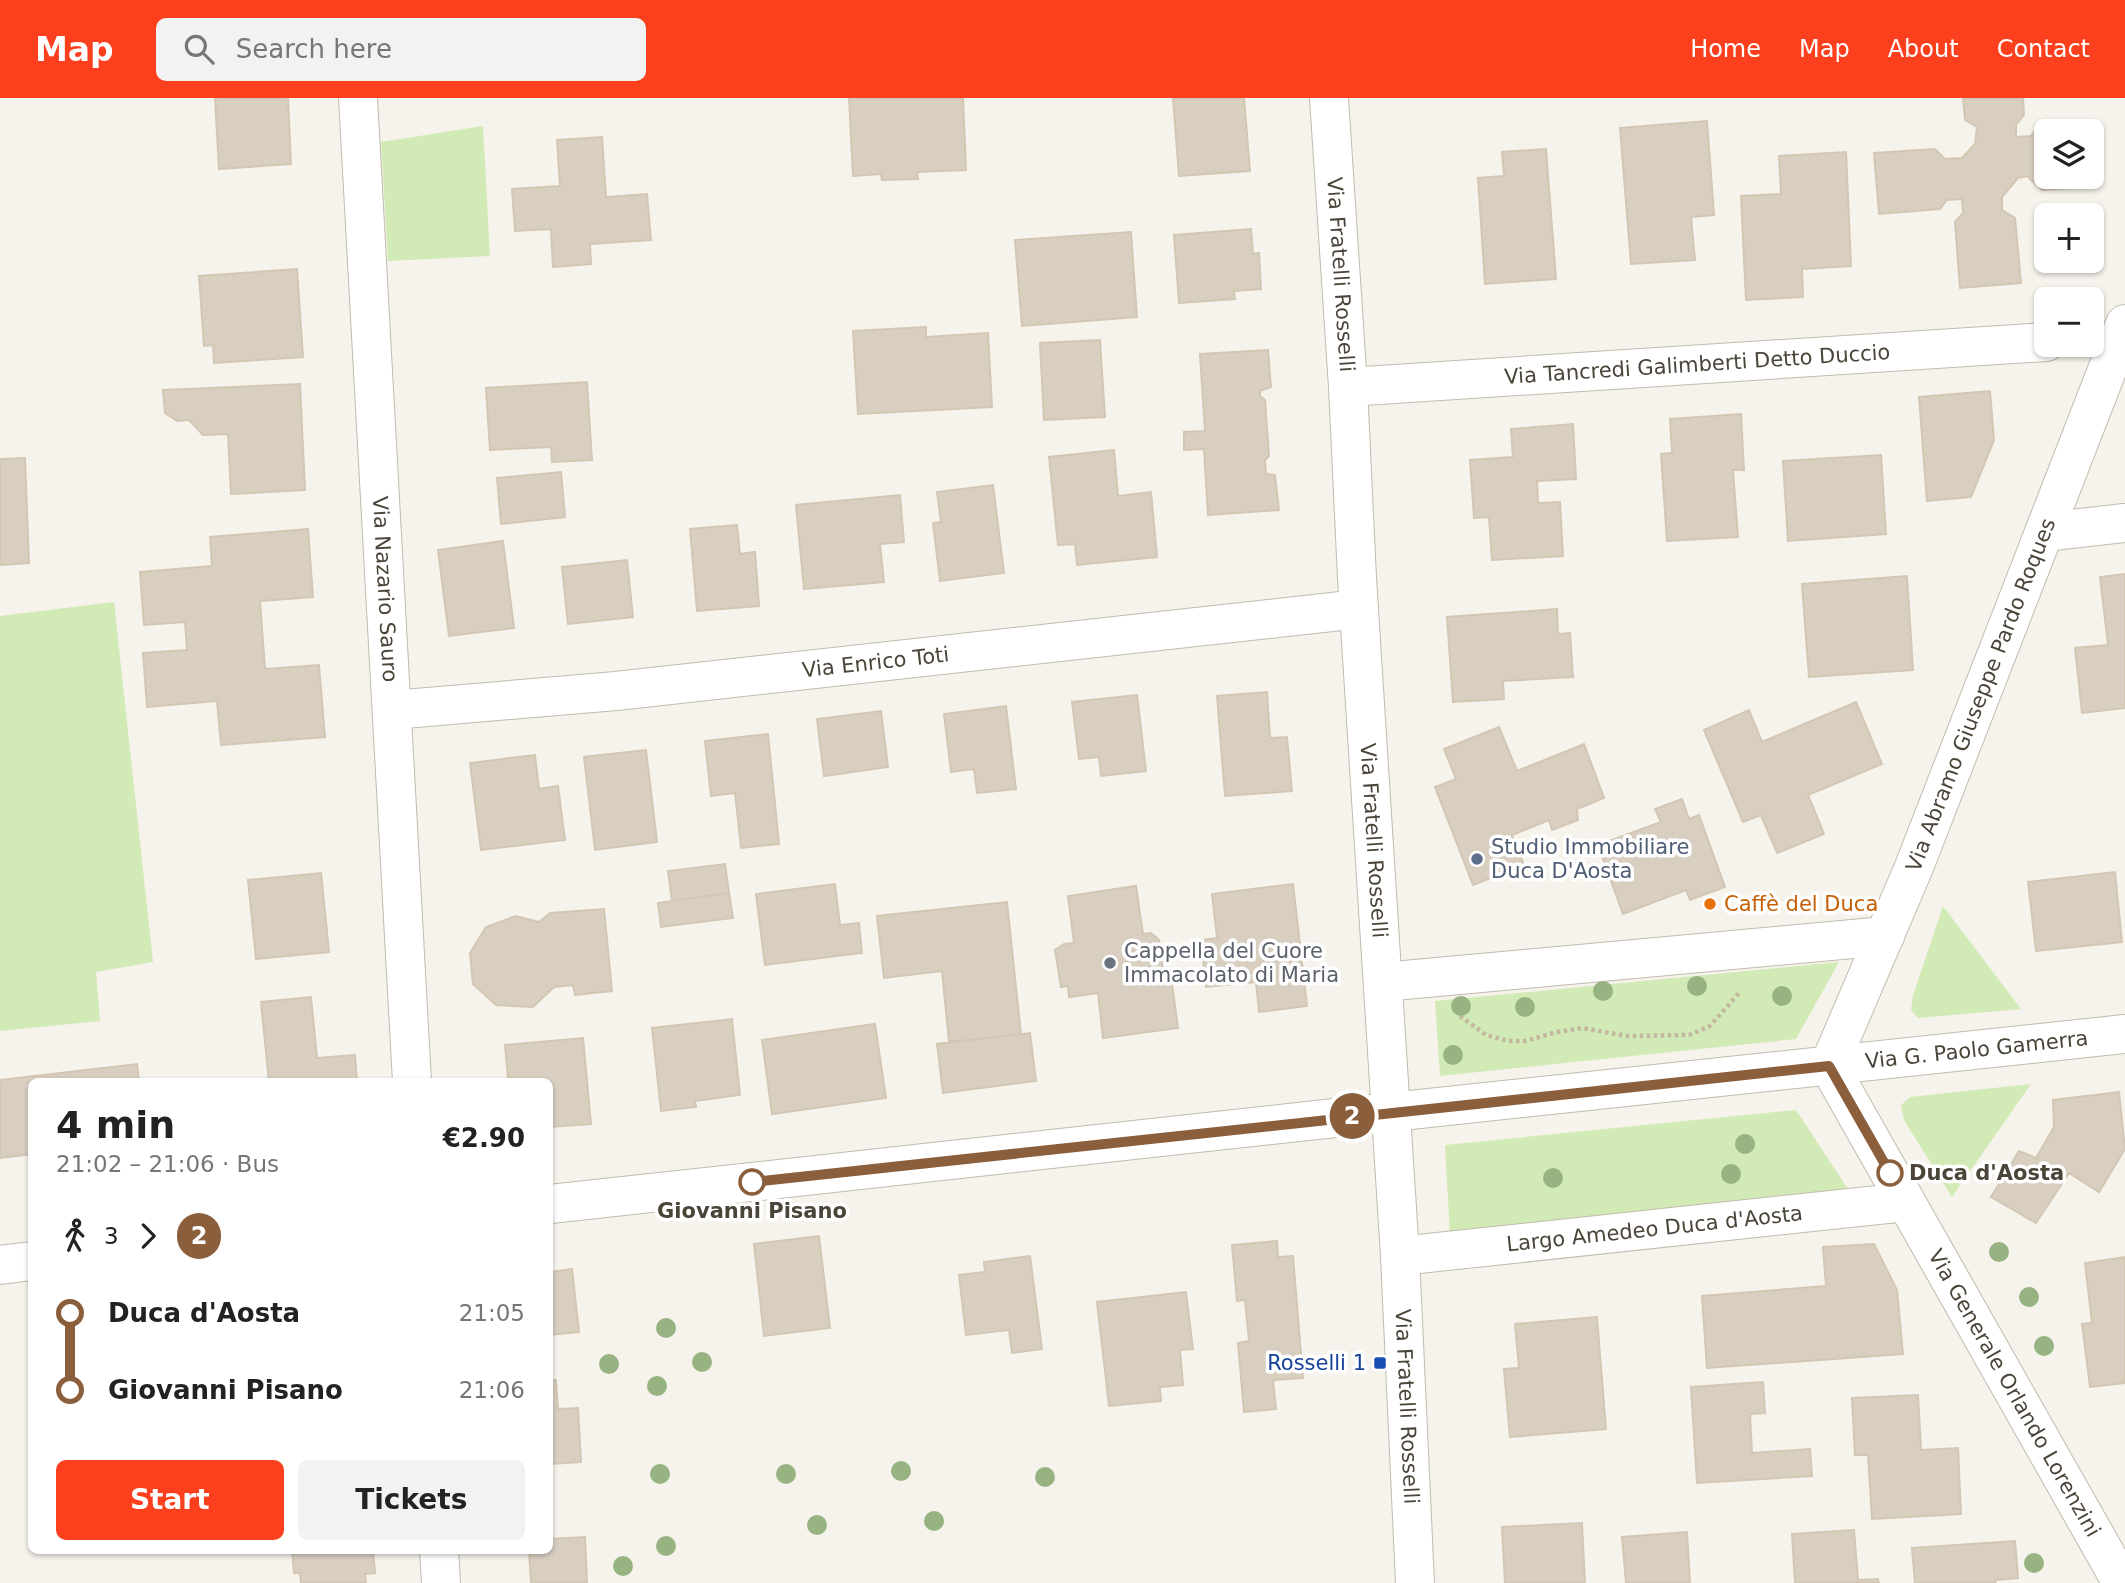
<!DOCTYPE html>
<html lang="en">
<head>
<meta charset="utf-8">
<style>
	:root { --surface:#fff; --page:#f2f2f2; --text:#222; --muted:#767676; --accent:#fc3f1d }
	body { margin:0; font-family:"DejaVu Sans",sans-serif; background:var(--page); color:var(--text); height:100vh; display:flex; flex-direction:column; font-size:26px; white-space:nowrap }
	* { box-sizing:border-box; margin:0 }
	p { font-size:23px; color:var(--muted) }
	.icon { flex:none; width:38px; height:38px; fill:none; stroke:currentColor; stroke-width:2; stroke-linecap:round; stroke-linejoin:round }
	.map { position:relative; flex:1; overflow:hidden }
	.details { position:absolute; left:28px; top:980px; width:525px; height:476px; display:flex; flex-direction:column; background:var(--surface); border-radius:10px; box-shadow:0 2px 5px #0004 }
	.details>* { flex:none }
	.badge { padding:0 14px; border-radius:23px; font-size:24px; line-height:46px }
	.tools { position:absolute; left:2034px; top:21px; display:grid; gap:14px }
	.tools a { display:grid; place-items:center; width:70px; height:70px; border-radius:10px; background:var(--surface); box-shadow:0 2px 5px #0004; font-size:35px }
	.map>.badge { position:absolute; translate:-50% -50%; box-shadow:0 0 0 4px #fff }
	.legs { display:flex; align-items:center; gap:10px; height:77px; padding:0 28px; font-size:23px }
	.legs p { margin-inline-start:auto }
	.overview { display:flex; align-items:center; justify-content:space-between; height:119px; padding:0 28px }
	h1 { font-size:38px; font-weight:800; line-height:52px }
	.primary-button { display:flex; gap:14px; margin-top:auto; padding:14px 28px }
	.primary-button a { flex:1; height:80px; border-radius:10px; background:var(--accent); color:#fff; font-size:28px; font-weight:800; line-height:80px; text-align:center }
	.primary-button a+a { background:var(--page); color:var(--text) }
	ul { padding:0 28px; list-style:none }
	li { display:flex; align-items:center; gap:24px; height:77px; font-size:26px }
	li i { display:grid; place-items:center; width:10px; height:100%; margin:0 9px; background:currentColor }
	li i::after { content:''; width:18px; height:18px; margin:-9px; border:5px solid; border-radius:50%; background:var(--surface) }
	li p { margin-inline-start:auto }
	li:first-child i { background:linear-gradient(#0000 50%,currentColor 0) }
	li:last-child i { background:linear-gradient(currentColor 50%,#0000 0) }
	header { display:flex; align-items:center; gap:42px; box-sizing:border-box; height:98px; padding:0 35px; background:var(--accent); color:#fff }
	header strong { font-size:33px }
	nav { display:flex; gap:38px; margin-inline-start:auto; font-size:24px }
	.search { width:490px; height:63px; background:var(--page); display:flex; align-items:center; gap:18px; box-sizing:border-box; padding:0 24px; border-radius:10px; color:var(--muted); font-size:26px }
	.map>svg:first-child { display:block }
	.green { fill:#d2eab5 }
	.building { fill:#d8cfc1; stroke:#d3c7b4; stroke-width:2; fill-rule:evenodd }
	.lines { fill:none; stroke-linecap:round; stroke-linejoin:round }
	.minor-casing { stroke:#c2bbae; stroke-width:40 }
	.path { stroke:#c4b79f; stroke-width:4.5; stroke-dasharray:3.5 3.5; stroke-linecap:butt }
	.minor { stroke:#fff; stroke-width:38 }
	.tree { fill:#97b381 }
	.line-1-casing { stroke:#fff; stroke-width:16 }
	.line-1 { stroke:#8b5e3c; stroke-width:10 }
	.service-dot { fill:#5c6f8a; stroke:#fff; stroke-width:2.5 }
	.food-dot { fill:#e8710a; stroke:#fff; stroke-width:2.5 }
	.worship-dot { fill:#6b7280; stroke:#fff; stroke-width:2.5 }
	.stop-1-dot { fill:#fff; stroke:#8b5e3c; stroke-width:3.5 }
	.transit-dot { fill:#1a4fb4; stroke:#fff; stroke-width:2.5 }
	.labels { text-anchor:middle; stroke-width:7; stroke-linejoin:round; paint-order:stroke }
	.street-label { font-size:21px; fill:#4b4439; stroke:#fff }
	.service-label { font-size:21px; fill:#4e5e75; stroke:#fff; text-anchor:start }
	.food-label { font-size:21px; fill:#c56008; stroke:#fff; text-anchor:start }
	.worship-label { font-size:21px; fill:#5b616d; stroke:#fff; text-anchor:start }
	.stop-label { font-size:21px; font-weight:bold; fill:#4b4439; stroke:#fff; text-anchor:start }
	.transit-label { font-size:21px; fill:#164399; stroke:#fff; text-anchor:end }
</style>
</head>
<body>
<header>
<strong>Map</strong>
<div class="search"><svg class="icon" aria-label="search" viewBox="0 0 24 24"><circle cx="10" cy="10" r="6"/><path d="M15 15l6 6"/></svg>Search here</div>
<nav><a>Home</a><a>Map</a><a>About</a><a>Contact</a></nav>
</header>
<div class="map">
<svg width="2125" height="1485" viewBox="0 0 2125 1485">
	<rect width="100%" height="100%" fill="#f6f3ec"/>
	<path class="green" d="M483,28L490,158L388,163L381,44Z
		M114,504L153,864L96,874L100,923L0,933V518Z
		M1943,808L2021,911L1918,920L1911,912L1913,897Z
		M1839,864L1796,941L1440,978L1435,903Z
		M2031,986L1952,1099L1904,1022L1901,1007L1910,999Z
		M1796,1012L1850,1094L1450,1138L1445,1047Z"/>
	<path class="building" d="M215,0H288L291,66L219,71Z
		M849,0H963L966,72L917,74L918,81L882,82L881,76L853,78Z
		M1173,0H1244L1250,73L1179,78Z
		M1963,0H2023L2024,17L2016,27V39L2031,38L2039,27L2096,24L2100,88L2042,92L2027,78L2018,80L2002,99V112L2015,120L2021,185L1960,190L1955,124L1963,115L1962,101L1947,102L1940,111L1879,116L1874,55L1935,51L1945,61L1962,60L1975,46L1977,29L1965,22ZM2046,33H2091V79H2046Z
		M1707,23L1714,117L1691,119L1695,162L1631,166L1620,30Z
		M602,39L606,99L647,96L651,142L590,146L591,166L553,169L551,131L515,133L512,91L560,88L557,42Z
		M1546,51L1556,181L1485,186L1478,80L1504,78L1502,54Z
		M1846,54L1851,168L1802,171L1803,199L1746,202L1741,98L1781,96L1779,58Z
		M1251,131L1253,156L1259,155L1261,191L1234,193L1235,201L1179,205L1174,137Z
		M1131,134L1137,219L1022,228L1015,142Z
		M297,171L303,259L214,265L213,247L204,248L199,178Z
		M926,229V239L988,235L992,309L858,316L853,233Z
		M1100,242L1105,319L1044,322L1040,245Z
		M1268,252L1271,289L1260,293V298L1265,302L1269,358L1265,362L1266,376L1275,377L1279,412L1208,417L1204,351L1184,352V334L1205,333L1200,256Z
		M587,284L592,362L552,364L551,349L490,352L486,290Z
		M300,286L305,392L231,396L228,336L203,337L189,322L177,323L165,315L163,292Z
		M1990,293L1994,342L1971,399L1927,403L1919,299Z
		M1741,316L1744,372H1733L1738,439L1667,443L1661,356L1672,355L1670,321Z
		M1573,326L1576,381L1537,383L1538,405L1560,404L1563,458L1492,462L1489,419L1474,420L1470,362L1513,359L1511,331Z
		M1114,352L1118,398L1151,394L1157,459L1077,467L1075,446L1058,447L1049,359Z
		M1881,357L1886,436L1788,443L1783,363Z
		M25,360L29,465L0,467V361Z
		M561,374L565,419L501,426L497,380Z
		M993,387L1004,475L940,483L933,425L941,424L937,394Z
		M900,397L904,444L880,446L884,484L804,491L796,407Z
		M737,427L740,456L755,454L759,508L697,513L690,431Z
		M308,431L313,499L260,503L265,571L319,567L325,639L221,647L217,603L147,609L143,555L187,552L185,524L144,527L140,474L212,468L210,439Z
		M503,443L514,530L449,538L438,452Z
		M627,462L633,519L568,526L562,469Z
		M2125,476V610L2082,615L2075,550L2108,547L2100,479Z
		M1907,478L1913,572L1809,579L1802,486Z
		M1557,511L1558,536L1570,535L1573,579L1503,583L1504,601L1453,604L1447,519Z
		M1267,594L1270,640L1287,639L1292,693L1225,698L1217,598Z
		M1137,597L1146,673L1101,678L1099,659L1079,661L1072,604Z
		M1856,604L1882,666L1808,697L1824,736L1777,755L1761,717L1743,724L1704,632L1749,612L1762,644Z
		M1006,608L1016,691L977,695L974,671L951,674L944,616Z
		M881,613L888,669L824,678L817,621Z
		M1499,629L1517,673L1584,646L1604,700L1577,711L1578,722L1552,732L1549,722L1512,737L1524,767L1473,787L1435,689L1456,681L1444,651Z
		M768,636L779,746L741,750L735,695L711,698L705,643Z
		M646,652L657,744L595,752L584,659Z
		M535,657L539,691L558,688L565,742L481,752L470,665Z
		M1682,701L1689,721L1699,717L1725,789L1690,802L1686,792L1623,816L1598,747L1661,724L1655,711Z
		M725,766L729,795L672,803L668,773Z
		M2115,774L2122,844L2036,853L2028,784Z
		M321,775L329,854L256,861L248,782Z
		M835,786L840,827L859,825L862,855L765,867L756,796Z
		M1293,786L1307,908L1259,914L1256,884L1206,889L1201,842L1217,840L1212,796Z
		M1136,788L1143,836L1151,835L1159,842L1164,879L1171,878L1178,930L1103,940L1098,895L1069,899L1068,888L1061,889L1055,852L1064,846L1074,845L1068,798Z
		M729,795L733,820L661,829L658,805Z
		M1007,804L1021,936L949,944L942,873L884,880L877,818Z
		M604,811L612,893L575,897L573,887L554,889L533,909L496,907L473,886L470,855L486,829L516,818L539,824L550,815Z
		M311,899L317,960L355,957L357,984H269L261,904Z
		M732,921L740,997L695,1003L696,1009L661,1013L652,930Z
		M875,926L886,1000L772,1016L762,942Z
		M1030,935L1036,983L943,995L937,946Z
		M583,940L591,1026L550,1029V984H516L515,981L508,980L505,947Z
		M137,966L139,984H32V1056L0,1060V982Z
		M2119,994L2125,1051L2099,1094L2069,1075L2036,1125L1991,1099L2019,1053L2036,1060L2054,1029L2053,1002Z
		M819,1138L830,1230L764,1238L754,1146Z
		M1277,1143L1278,1159L1293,1158L1303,1280L1273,1282L1276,1311L1244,1314L1238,1245L1249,1243L1245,1202L1237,1203L1232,1147Z
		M1874,1146L1897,1192L1903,1256L1707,1270L1702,1198L1826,1188L1823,1149Z
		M1030,1158L1042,1251L1012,1255L1009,1232L966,1237L959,1177L985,1174L984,1164Z
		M2125,1159V1285L2090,1289L2082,1226L2092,1225L2085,1165Z
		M572,1171L579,1234L550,1237V1174Z
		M1186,1194L1193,1251L1180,1252L1183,1287L1160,1289L1161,1303L1109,1308L1097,1204Z
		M1597,1219L1606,1331L1510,1339L1504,1271L1519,1270L1515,1226Z
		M550,1282H556L558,1311L578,1310L581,1364L550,1366Z
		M1763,1284L1765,1315L1750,1316L1752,1355L1810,1351L1812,1378L1697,1385L1691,1289Z
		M1918,1297L1921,1352L1958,1350L1961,1416L1872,1421L1868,1357H1855L1852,1300Z
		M1582,1425L1585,1485H1505L1502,1429Z
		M1854,1432L1858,1482L1878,1481L1879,1485H1795L1792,1436Z
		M1687,1434L1690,1485H1626L1622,1439Z
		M585,1439L587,1485H531L529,1452H550V1441Z
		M2015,1443L2018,1480L1995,1482L1996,1485H1915L1912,1450Z
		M292,1452H373L375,1475L365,1476L366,1485H301L300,1475H294Z"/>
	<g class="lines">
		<defs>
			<g id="minor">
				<path id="s1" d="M358,0L412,984"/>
				<path id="s2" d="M1329,0L1348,289L1357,480L1400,1158L1415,1485"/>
				<path id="s3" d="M1348,289L2046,244"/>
				<path d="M2044,434L2125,425"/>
				<path id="s4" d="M392,612L616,593L1359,511"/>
				<path d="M1383,884L1885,838"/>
				<path id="s5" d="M1829,968L1914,769L2125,226"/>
				<path id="s6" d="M1829,968L2122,1485"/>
				<path id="s7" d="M550,1106L1326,1021L2125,936"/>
				<path id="s8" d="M1400,1158L1906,1104"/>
				<path d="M0,1167L32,1163"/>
				<path d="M439,1452L441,1485"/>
			</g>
		</defs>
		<use href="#minor" class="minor-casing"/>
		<path class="path" d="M1460,918L1486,937L1508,943H1525L1557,934L1582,930L1627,938L1689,937L1710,928L1740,894"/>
		<use href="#minor" class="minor"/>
	</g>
	<g class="tree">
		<circle cx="1697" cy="888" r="10"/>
		<circle cx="1603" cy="893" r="10"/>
		<circle cx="1782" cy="898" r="10"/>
		<circle cx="1461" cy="908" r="10"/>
		<circle cx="1525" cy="909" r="10"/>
		<circle cx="1453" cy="957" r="10"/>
		<circle cx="1745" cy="1046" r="10"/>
		<circle cx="1731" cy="1076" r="10"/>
		<circle cx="1553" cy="1080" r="10"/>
		<circle cx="1999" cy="1154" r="10"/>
		<circle cx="2029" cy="1199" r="10"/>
		<circle cx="666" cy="1230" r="10"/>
		<circle cx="2044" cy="1248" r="10"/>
		<circle cx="702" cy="1264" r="10"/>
		<circle cx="609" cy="1266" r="10"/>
		<circle cx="657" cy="1288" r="10"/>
		<circle cx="901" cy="1373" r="10"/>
		<circle cx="660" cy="1376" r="10"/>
		<circle cx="786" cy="1376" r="10"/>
		<circle cx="1045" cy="1379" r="10"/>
		<circle cx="934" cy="1423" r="10"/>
		<circle cx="817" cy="1427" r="10"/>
		<circle cx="666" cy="1448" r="10"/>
		<circle cx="2034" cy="1465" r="10"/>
		<circle cx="623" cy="1468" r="10"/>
	</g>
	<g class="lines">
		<defs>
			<path id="line-1" d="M752,1084L1829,968L1890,1075"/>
		</defs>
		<use href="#line-1" class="line-1-casing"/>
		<use href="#line-1" class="line-1"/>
	</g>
	<circle class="service-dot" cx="1477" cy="761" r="7"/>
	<circle class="food-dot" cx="1710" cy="806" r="7"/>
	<circle class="worship-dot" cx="1110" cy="865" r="7"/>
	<g class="stop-1-dot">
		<circle cx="1890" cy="1075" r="12"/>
		<circle cx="752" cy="1084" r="12"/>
	</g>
	<rect class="transit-dot" x="1373" y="1258" width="14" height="14" rx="3.5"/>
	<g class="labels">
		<g class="street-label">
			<text dy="7" stroke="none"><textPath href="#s2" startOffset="177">Via Fratelli Rosselli</textPath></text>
			<text dy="7" stroke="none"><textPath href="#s3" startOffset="350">Via Tancredi Galimberti Detto Duccio</textPath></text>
			<text dy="7" stroke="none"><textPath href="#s1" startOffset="492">Via Nazario Sauro</textPath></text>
			<text dy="7" stroke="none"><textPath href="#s4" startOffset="486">Via Enrico Toti</textPath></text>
			<text dy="7" stroke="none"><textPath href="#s5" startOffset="401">Via Abramo Giuseppe Pardo Roques</textPath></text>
			<text dy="7" stroke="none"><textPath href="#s2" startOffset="744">Via Fratelli Rosselli</textPath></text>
			<text dy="7" stroke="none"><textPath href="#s7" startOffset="1435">Via G. Paolo Gamerra</textPath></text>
			<text dy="7" stroke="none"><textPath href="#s8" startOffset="256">Largo Amedeo Duca d'Aosta</textPath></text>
			<text dy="7" stroke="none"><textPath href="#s6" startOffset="376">Via Generale Orlando Lorenzini</textPath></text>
			<text dy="7" stroke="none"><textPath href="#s2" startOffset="1311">Via Fratelli Rosselli</textPath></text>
		</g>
		<g class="service-label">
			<text x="1491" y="756">Studio Immobiliare<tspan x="1491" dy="24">Duca D'Aosta</tspan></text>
		</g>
		<g class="food-label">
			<text x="1724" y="813">Caffè del Duca</text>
		</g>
		<g class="worship-label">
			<text x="1124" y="860">Cappella del Cuore<tspan x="1124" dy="24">Immacolato di Maria</tspan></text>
		</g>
		<g class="stop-label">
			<text x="1909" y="1082">Duca d'Aosta</text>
			<text x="752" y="1120" text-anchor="middle">Giovanni Pisano</text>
		</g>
		<g class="transit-label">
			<text x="1366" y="1272">Rosselli 1</text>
		</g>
	</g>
</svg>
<div class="tools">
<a><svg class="icon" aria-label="layers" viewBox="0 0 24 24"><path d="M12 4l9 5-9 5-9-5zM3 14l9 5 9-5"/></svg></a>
<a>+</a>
<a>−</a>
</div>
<b class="badge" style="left:1352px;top:1018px;background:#8b5e3c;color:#fff">2</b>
<section class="details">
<div class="overview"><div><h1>4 min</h1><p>21:02 – 21:06 · Bus</p></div><b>€2.90</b></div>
<div class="legs"><svg class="icon" aria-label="walk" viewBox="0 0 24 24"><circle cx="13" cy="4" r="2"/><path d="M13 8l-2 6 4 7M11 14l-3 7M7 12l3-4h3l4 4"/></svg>3<svg class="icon" aria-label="forward" viewBox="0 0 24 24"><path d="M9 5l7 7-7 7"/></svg><b class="badge" style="background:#8b5e3c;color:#fff">2</b></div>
<ul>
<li><i style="color:#8b5e3c"></i><b>Duca d'Aosta</b><p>21:05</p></li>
<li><i style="color:#8b5e3c"></i><b>Giovanni Pisano</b><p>21:06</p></li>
</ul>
<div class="primary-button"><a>Start</a><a>Tickets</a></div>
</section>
</div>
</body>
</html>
